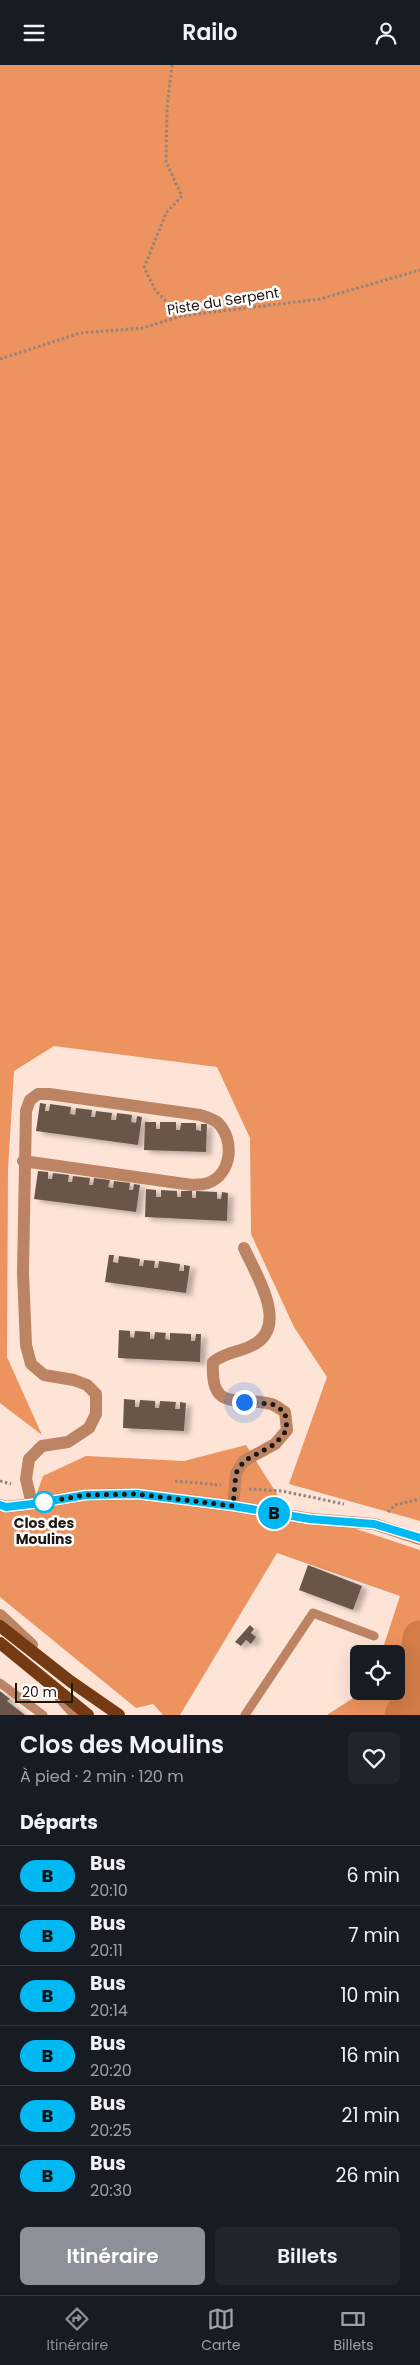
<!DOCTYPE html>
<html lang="fr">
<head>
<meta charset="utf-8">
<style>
	:root { --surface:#171b24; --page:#20242c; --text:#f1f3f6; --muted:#9ea1a6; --line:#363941; --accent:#8c9099 }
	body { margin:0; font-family:Poppins,sans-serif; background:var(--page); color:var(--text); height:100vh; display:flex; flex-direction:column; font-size:19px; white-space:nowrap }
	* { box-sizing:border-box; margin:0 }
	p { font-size:16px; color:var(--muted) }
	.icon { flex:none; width:28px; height:28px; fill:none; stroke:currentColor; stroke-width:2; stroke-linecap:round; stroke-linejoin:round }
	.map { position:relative; height:1650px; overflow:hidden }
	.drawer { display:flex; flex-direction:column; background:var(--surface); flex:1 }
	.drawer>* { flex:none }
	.badge { padding:0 10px; border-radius:16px; font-size:18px; line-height:32px }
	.buttons { position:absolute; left:350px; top:1580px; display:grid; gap:10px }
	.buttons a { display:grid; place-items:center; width:55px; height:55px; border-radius:8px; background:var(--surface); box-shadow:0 5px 20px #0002; font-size:25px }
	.scale { position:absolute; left:15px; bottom:12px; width:58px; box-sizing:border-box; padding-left:5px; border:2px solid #1d1510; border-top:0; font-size:14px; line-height:18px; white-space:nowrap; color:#1d1510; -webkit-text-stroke:4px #fff; paint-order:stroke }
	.you { position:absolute; width:25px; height:25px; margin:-12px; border:4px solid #fff; border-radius:50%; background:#1a73e8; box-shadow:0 0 0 8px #1a73e833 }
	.map>.badge { position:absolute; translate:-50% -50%; box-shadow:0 0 0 2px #fff }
	h2 { padding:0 20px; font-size:19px; line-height:45px }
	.round { display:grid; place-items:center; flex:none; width:52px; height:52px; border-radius:8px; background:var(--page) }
	.overview { display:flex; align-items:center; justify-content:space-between; height:85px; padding:0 20px }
	h1 { font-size:24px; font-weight:600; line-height:38px }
	.button { display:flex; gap:10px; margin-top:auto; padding:10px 20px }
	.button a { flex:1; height:58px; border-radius:8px; background:var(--accent); color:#fff; font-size:20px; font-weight:600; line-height:58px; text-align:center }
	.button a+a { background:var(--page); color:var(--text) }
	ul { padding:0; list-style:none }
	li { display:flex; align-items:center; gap:15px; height:60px; padding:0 20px; border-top:1px solid var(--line) }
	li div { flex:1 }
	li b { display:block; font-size:19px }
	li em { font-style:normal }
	li .badge { min-width:55px; font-weight:700; text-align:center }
	header { display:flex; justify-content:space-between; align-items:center; height:65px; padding:0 20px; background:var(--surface); font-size:22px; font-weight:600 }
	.tabs { display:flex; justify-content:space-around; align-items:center; height:70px; border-top:1px solid var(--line); background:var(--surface); font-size:14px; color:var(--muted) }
	.tabs a { display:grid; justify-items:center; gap:2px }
	.tabs .on { color:var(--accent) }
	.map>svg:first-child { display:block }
	.forest { fill:#ec935f }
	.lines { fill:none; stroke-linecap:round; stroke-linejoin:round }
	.river { stroke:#d27c47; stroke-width:35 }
	.building { fill:#6a564a; filter:url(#shadow) }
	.path { stroke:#94837a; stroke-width:3; stroke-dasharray:2.5 2.5; stroke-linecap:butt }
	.service { stroke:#bd8463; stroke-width:9 }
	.minor { stroke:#bd8463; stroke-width:12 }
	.tertiary { stroke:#bd8463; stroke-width:12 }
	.primary { stroke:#743a14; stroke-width:12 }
	.line-casing { stroke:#fff; stroke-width:11 }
	.line { stroke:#00b8f2; stroke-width:8 }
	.walk { stroke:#1d1510; stroke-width:5; stroke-dasharray:0 9 }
	.stop-dot { fill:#fff; stroke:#00b8f2; stroke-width:2.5 }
	.labels { text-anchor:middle; stroke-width:5; stroke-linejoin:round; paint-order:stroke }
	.street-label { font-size:14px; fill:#1d1510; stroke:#fff }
	.stop-label { font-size:14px; font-weight:bold; fill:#1d1510; stroke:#fff }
</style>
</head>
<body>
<header><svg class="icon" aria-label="menu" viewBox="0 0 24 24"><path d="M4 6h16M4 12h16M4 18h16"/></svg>Railo<svg class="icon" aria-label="person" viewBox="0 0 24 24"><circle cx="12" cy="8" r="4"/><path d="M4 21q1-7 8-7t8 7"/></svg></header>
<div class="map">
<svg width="420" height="1650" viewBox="0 0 420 1650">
	<defs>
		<filter id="shadow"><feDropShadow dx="5.5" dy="3" stdDeviation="2.5" flood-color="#0004"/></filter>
	</defs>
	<rect width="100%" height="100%" fill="#fde4d7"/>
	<path class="forest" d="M0,0H420V1456L289,1419L327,1312L294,1262L251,1169L250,1073L217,1002L54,981L14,1006L8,1104L7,1292L42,1370L0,1338Z
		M246,1380L289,1448L323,1453L420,1485V1650H327L364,1626H396V1589H381L400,1531L277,1488L180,1650H163L153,1639L136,1643L0,1532V1445L33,1439L43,1411L86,1391L184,1396Z"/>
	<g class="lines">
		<path class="river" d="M402,1650L415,1630L420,1573"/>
	</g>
	<path class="building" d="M40,1038L46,1039L45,1046H49L50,1039L71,1042L70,1049L75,1050L76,1043L92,1045L91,1052H95L96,1046L112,1048L111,1055H116L117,1048L132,1050L131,1057L136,1058L137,1051L142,1052L138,1080L36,1066Z
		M145,1057H156V1064H160V1057H176V1065H180L181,1058H196V1065L201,1066V1059H207L206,1087L144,1085Z
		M38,1106L48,1107V1114H52L53,1108L69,1110L68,1117H72L73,1111L90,1113L89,1120H93L94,1113L110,1115L108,1122L113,1123L114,1116L130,1118L129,1125H133L134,1119L140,1120L136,1147L34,1134Z
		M146,1124L156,1125V1132H161V1125L177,1126V1132H181V1126H192V1133H196V1126L217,1127V1134H221L222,1127L228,1128L227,1156L145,1152Z
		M109,1190H114L113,1197L118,1198L119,1191L140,1194L139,1201H143L144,1195L155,1196L154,1203H158L159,1196L180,1199L179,1206H184V1200L190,1201L186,1228L105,1217Z
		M119,1265L130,1266V1272L134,1273L135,1266L150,1267V1274H154L155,1267L166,1268L165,1274L170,1275V1268L191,1269V1276H195L196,1269H201L200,1297L118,1293Z
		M124,1334L135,1335V1342H139L140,1335L155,1336V1343H159L160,1336L176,1337L175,1344H180V1337L186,1338L184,1366L123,1363Z
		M308,1500L362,1521L353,1545L299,1525Z
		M250,1560L254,1564L251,1568L256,1572L251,1579L246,1575L241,1581L235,1577Z
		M0,1626L10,1634L7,1636L25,1650H0Z"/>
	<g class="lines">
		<path class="path" d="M172,0L167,43L166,97L182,131L166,148L144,203L156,226L181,251
			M0,294L80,268L143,263L181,251L320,234L420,205
			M0,1416L11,1419
			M175,1416L221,1420
			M249,1424L282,1426L344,1439
			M388,1447L395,1440L420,1434"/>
		<path class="service" d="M0,1618L43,1650
			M245,1650L313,1548L374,1571"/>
		<path class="minor" d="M23,1096L192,1120C197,1119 203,1120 208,1118C232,1109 235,1075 218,1058C214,1054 206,1052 200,1050L49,1029H38L30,1035L26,1046L23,1208L26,1280L31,1299L44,1310L74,1315L87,1320L96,1329V1349L89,1363L68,1377L42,1381L29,1394L26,1414L32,1439
			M233,1441L236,1408L244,1396L275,1379L287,1365L285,1347C281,1345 276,1340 271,1339C238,1330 210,1349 213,1297C228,1286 237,1288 251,1281C291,1263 256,1210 244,1183
			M60,1632L76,1650"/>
		<path class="tertiary" d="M0,1440L6,1442L32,1439L86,1430L137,1429L233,1441L311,1454L374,1459L420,1474
			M0,1550L32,1580"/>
		<path class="primary" d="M0,1561L70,1616L119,1650
			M0,1578L88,1650"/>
	</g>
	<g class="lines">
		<defs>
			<path id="line" d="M0,1440L6,1442L32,1439L86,1430L137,1429L233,1441L310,1454L374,1459L420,1473"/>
		</defs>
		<use href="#line" class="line-casing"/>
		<use href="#line" class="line"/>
		<path class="walk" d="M44,1437L86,1430L137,1429L233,1441L236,1408L244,1396L275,1379L287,1365L285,1347L272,1339L244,1337"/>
	</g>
	<circle class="stop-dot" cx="44" cy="1437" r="10"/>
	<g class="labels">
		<g class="street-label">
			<text transform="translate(223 236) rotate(-9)" y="5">Piste du Serpent</text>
		</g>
		<g class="stop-label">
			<text x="44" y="1463">Clos des<tspan x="44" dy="16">Moulins</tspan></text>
		</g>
	</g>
</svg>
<div class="buttons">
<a><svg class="icon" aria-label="locate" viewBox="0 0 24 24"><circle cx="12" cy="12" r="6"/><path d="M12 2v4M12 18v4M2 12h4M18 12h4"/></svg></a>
</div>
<div class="scale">20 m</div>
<div class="you" style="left:244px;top:1337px"></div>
<b class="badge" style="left:274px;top:1448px;background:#00b8f2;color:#111">B</b>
</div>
<section class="drawer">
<div class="overview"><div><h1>Clos des Moulins</h1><p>À pied · 2 min · 120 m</p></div><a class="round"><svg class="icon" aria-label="heart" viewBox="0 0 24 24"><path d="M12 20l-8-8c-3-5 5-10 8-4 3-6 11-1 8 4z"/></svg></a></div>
<h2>Départs</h2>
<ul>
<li><span class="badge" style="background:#00b8f2;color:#111">B</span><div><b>Bus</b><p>20:10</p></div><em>6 min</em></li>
<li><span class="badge" style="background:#00b8f2;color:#111">B</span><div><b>Bus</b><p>20:11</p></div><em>7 min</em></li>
<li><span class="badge" style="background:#00b8f2;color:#111">B</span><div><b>Bus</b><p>20:14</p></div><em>10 min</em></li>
<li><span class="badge" style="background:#00b8f2;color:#111">B</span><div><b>Bus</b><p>20:20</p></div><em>16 min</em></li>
<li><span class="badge" style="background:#00b8f2;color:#111">B</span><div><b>Bus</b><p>20:25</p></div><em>21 min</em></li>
<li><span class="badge" style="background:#00b8f2;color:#111">B</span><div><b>Bus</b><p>20:30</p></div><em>26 min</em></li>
</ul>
<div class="button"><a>Itinéraire</a><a>Billets</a></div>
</section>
<nav class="tabs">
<a class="on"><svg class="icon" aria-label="directions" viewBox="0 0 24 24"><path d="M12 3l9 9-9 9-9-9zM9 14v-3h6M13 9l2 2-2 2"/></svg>Itinéraire</a>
<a><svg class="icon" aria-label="map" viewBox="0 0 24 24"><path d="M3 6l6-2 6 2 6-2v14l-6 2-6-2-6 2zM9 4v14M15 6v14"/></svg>Carte</a>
<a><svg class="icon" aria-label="tickets" viewBox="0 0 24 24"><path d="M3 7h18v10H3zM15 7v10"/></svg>Billets</a>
</nav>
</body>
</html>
